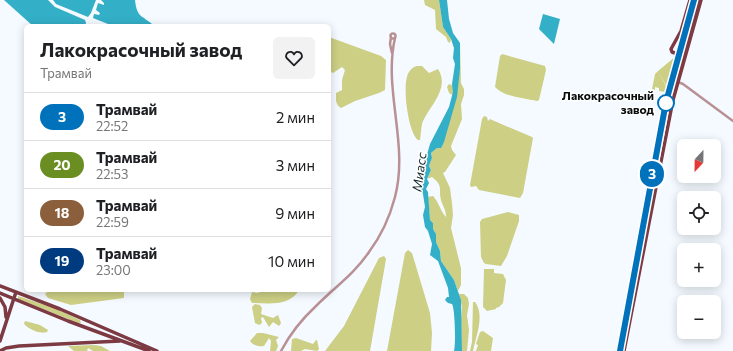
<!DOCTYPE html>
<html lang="ru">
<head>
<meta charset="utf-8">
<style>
	:root { --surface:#fff; --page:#f2f2f2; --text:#202124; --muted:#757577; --line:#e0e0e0 }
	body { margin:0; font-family:Commissioner,sans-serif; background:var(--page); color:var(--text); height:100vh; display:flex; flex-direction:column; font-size:15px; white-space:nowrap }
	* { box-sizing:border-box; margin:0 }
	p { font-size:13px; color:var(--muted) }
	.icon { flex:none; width:22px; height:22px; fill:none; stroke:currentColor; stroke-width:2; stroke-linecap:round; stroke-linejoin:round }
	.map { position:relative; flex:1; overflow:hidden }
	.sheet { position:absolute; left:24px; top:24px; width:307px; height:268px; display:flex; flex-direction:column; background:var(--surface); border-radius:6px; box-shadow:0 2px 10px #0003 }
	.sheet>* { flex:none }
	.badge { padding:0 8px; border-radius:13px; font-size:14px; line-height:26px }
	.needle { width:26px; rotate:202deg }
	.buttons { position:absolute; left:677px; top:139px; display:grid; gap:8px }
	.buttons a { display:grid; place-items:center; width:44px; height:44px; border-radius:6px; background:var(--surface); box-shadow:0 2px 10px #0003; font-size:20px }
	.map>.badge { position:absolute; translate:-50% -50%; box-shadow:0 0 0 2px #fff }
	.round { display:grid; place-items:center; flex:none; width:42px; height:42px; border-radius:6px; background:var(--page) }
	.summary { display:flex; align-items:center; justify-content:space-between; height:68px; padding:0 16px }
	h1 { font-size:19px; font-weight:700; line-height:30px }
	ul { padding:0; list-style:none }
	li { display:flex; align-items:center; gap:12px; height:48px; padding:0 16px; border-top:1px solid var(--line) }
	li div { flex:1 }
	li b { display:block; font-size:15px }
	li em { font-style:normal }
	li .badge { min-width:44px; font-weight:700; text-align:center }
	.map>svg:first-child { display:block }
	.green { fill:#cccf84 }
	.water { fill:#33afc7 }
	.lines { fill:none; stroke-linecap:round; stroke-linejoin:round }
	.minor { stroke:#b99194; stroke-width:2.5 }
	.major { stroke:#7d3a43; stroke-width:3.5 }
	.tram { stroke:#2c2f31; stroke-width:1 }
	.line-casing { stroke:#fff; stroke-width:9 }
	.line { stroke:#0072bc; stroke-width:6 }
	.stop-dot { fill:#fff; stroke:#0072bc; stroke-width:2 }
	.labels { text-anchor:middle; stroke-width:3; stroke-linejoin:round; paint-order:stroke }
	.stop-label { font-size:12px; font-weight:bold; fill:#0a0c0d; stroke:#fff; text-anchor:end }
	.water-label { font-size:13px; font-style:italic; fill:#182d31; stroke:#fff }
</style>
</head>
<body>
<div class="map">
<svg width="733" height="351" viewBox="0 0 733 351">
	<rect width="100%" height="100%" fill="#f4faff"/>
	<path class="green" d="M424,0H439L443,27L451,39L450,43L448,42L446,37L436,29L435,10L425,5Z
		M329,37L381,56L386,60L385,90L379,93L355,101L341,108C335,104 336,100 336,93L342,90V80L345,70L342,67L333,73L329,71Z
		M460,43L461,83L464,89V95L461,104L462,119L451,146L452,150L456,155L445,172L443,173L450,188L452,203L453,215L451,228L461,268V285L458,291L454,280L441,261L440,251L436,242V234L433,229V223L430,220L428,197L433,196C439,202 440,211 446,217C446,209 443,207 441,200C438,188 444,187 432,177L427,179L431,170L429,166L432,158L431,153L437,148L456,97L449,93L447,87L449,84L454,86L460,69Z
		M502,54L545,66L546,70L539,100L537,101C524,98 504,97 495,87L500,56Z
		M676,56L667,87L658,71Z
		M417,66H422L429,73L438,69C450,88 431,104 423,121C421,126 421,134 420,140H418C408,132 403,89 407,77C408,72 412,67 417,66Z
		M658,71L667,88L665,92L659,91V88L655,87V90L652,89L655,74Z
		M484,116L487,117L488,121L490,119L492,120L532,137L533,138L523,193L520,198L479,190L476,186L471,187L470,185L482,119Z
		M508,212L519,215V221L507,256L501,266L486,264L484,263L481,257L480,222L482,219Z
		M408,250L412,253L430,313L432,333L431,351H387L405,253Z
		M384,256L386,259L370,351H325L344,326L379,258Z
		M484,269H494V273L503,274L506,280L503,303L499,307L496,308V309L487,311L483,307Z
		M49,290H120L124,292V298L71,305L48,298L45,294Z
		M267,290H299C289,307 269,303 252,303L250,299L252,292L257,293Z
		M459,294H464L468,298L469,304L467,315L469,330L467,351H462L461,319L462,307Z
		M18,296L57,309L80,320L81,323H78L18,299Z
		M473,302H475C485,315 476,336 473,351H470L472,342Z
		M255,304L260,305L262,308L261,314L273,318L278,315L281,323L279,326L273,322L269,327L263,317L261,318L262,323L259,325L255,323L252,307Z
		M25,321L40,325L48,330L47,332C39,334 30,330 24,324Z
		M483,331L493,338L491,351H476L478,345L476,344L480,332Z
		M257,333H263L279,337L276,340L278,346L276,351H270L271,341L269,338L264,346C258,347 253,345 250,341Z
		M296,338L313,344L316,340H317L319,349L317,351L305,349L301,351H291L292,339Z
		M94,345L101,346L110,351H93L88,348L87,351H74L68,346Z"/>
	<path class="water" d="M4,0H48L55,7L85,20L86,23L85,26H33Z
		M53,0H96L91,13L88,17L56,4Z
		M101,0H135C136,8 137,14 144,18C147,21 149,21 152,24L151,26H113L93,18L94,14L99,15L100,13L96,10L98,3L104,5V3Z
		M439,0H447L449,19L453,33L460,43V69L457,97L444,142L441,148H437L431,153L432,158L429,166L431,170L427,179L429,183L426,189L428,192L430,220L433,223V229L436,234V242L440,251L441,261L454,280L461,300L462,351H454C456,345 455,308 452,304L448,303L445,300L447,297H449L448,288L438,261L430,255L432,244L428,231L425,227L423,215L425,207L423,194L420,190L423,185L422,183V172L430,144L449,107L453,92L452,84L455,64L453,58L454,48L451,39L443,27Z
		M543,14L560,19L554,44L539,29Z"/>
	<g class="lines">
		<path class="minor" d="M390.5 36a2.5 2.5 0 1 1 5 0a2.5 2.5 0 1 1-5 0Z
			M391,37L390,44L392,53
			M678,82L683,84L733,121
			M281,351C290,334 302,319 316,306C334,288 355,273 369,252C381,236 390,216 395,197C409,144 383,90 395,38"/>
		<path class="major" d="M681,58L680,55L672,52L671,49L681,31L690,0
			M0,286L60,309L157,351
			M0,293L68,321L149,351
			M0,298L5,307L6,317
			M0,341L16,292
			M0,351L6,348L19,346L120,341
			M621,351L668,104L698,0
			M624,351L673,100L701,0"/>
		<path class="tram" d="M620,351L666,103L694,0"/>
	</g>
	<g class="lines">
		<defs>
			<path id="line" d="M620,351L666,102L694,0"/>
		</defs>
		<use href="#line" class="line-casing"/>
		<use href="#line" class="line"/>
	</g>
	<circle class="stop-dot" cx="666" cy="103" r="8"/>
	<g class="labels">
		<g class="stop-label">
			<text x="654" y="100">Лакокрасочный<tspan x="654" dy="14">завод</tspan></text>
		</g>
		<g class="water-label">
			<text transform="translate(419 172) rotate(-82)" y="5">Миасс</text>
		</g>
	</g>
</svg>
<div class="buttons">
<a><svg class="needle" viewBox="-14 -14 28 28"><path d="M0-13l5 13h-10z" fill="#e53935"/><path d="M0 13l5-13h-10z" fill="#757577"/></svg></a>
<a><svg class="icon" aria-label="locate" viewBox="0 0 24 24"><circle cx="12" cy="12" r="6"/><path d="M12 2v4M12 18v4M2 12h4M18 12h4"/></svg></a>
<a>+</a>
<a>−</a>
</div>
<b class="badge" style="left:652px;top:174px;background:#0072bc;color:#fff">3</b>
<section class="sheet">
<div class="summary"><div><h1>Лакокрасочный завод</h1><p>Трамвай</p></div><a class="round"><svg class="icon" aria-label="heart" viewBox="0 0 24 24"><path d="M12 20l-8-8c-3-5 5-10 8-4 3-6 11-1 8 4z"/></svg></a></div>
<ul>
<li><span class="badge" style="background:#0072bc;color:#fff">3</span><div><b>Трамвай</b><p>22:52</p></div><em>2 мин</em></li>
<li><span class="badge" style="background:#6b8e23;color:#fff">20</span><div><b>Трамвай</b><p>22:53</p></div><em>3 мин</em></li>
<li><span class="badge" style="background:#8b5e3c;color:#fff">18</span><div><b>Трамвай</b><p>22:59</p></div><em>9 мин</em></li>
<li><span class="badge" style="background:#003b80;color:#fff">19</span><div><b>Трамвай</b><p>23:00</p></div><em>10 мин</em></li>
</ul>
</section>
</div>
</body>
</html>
